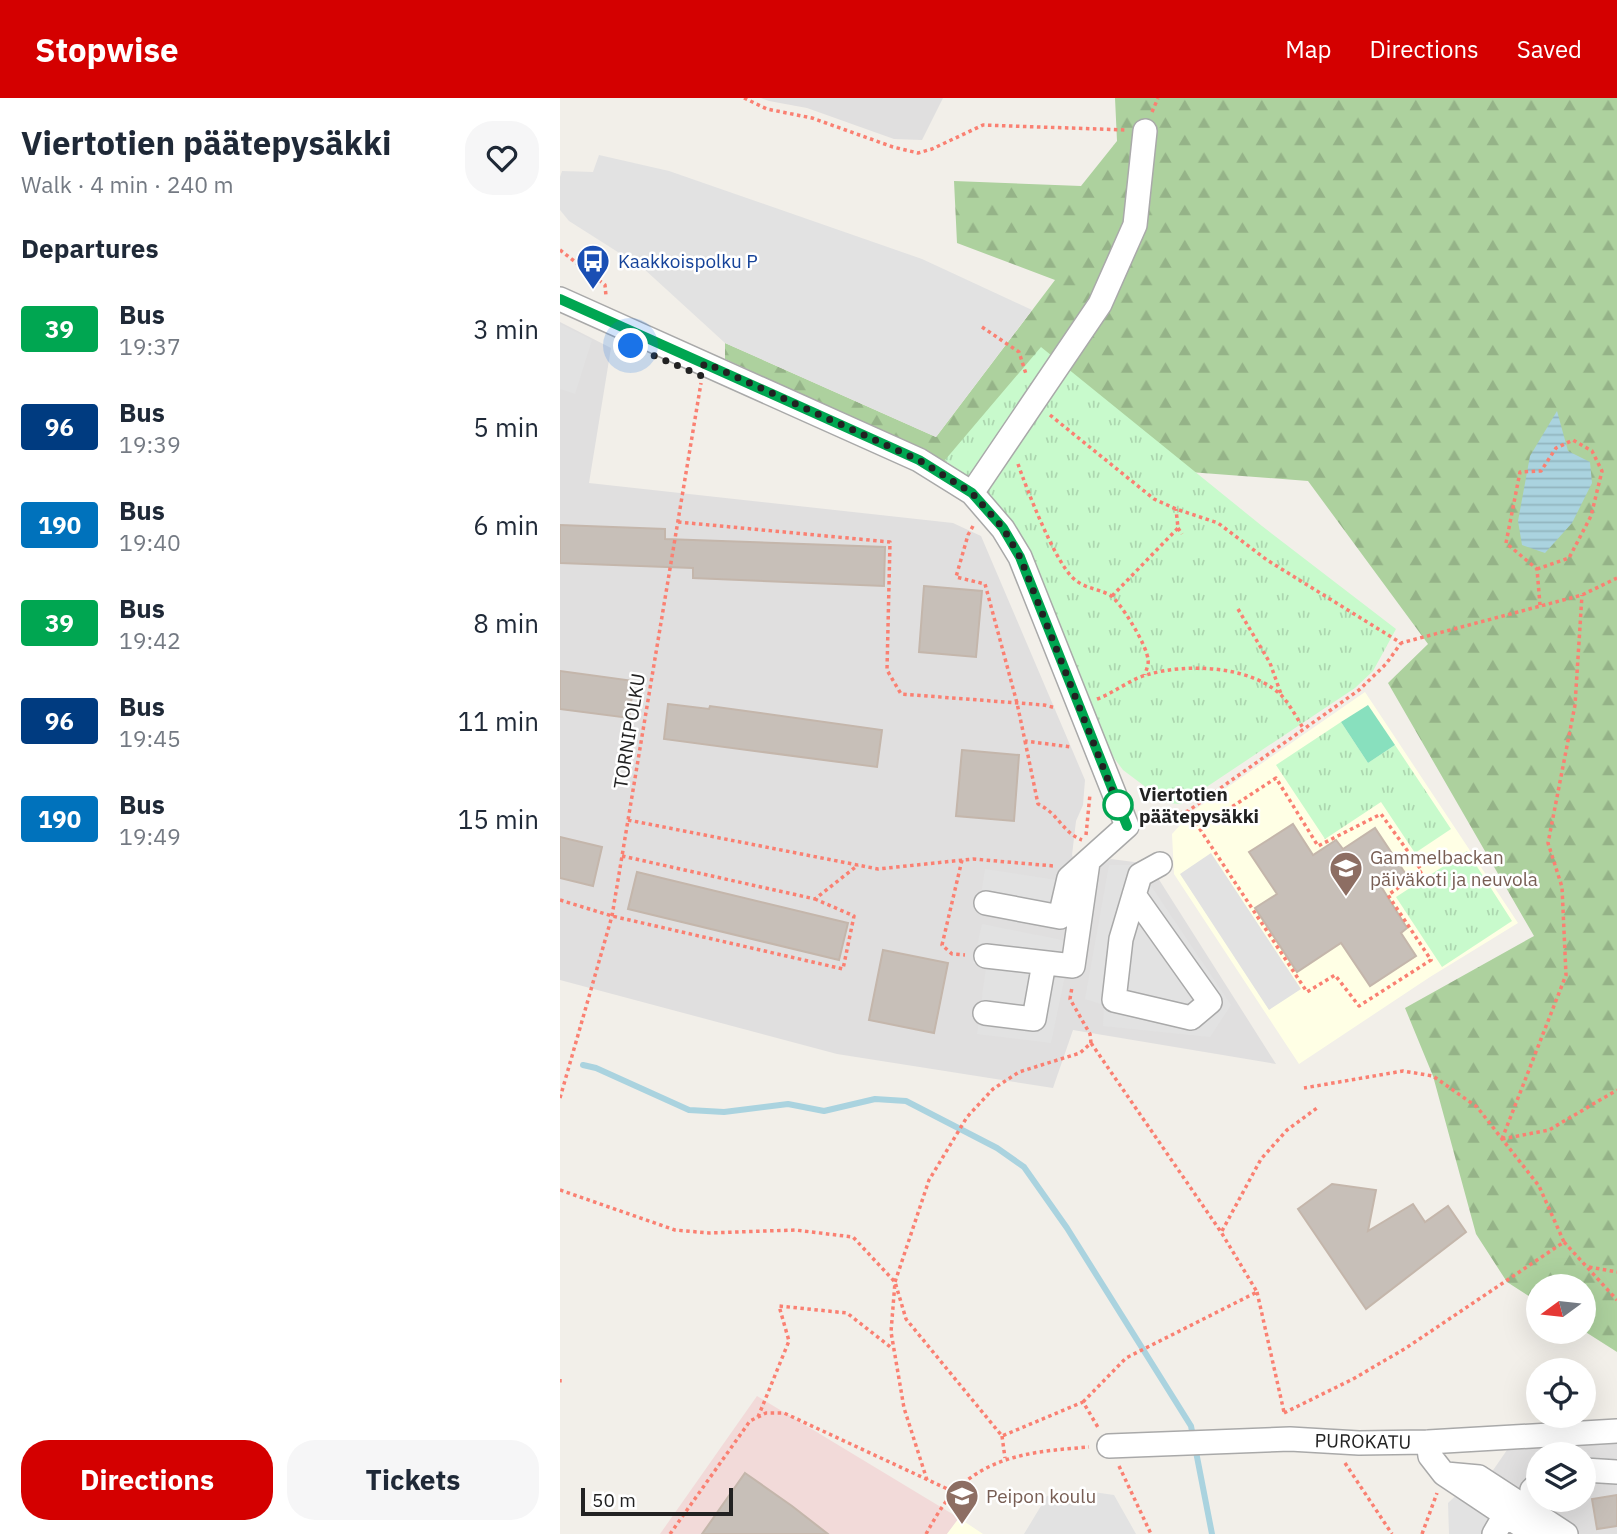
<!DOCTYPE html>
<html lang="en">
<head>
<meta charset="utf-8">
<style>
	:root { --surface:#fff; --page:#f6f6f7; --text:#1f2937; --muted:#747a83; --accent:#d40000 }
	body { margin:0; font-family:"IBM Plex Sans",sans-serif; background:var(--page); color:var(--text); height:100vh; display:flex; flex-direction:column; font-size:26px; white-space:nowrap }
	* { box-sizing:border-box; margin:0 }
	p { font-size:23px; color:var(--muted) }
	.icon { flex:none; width:38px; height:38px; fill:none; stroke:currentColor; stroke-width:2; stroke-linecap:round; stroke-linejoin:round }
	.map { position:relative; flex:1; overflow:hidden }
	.side { display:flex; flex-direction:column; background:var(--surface); width:560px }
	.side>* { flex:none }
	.badge { padding:0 14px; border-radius:5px; font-size:24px; line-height:46px }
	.needle { width:46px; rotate:255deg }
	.buttons { position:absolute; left:966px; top:1176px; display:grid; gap:14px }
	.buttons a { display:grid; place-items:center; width:70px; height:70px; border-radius:50%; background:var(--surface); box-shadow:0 7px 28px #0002; font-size:35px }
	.scale { position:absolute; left:21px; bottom:18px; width:152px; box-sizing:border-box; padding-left:7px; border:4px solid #222; border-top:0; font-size:19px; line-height:24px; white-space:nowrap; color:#222; -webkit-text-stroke:5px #fff; paint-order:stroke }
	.you { position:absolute; width:35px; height:35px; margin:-18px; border:5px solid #fff; border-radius:50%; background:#1a73e8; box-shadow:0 0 0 10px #1a73e833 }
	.map>.badge { position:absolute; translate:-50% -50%; box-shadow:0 0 0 4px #fff }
	h2 { padding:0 21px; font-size:26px; line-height:63px }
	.round { display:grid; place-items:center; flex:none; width:74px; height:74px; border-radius:28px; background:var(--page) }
	.overview { display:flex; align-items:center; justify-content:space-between; height:119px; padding:0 21px }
	h1 { font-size:33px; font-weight:800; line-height:52px }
	.primary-button { display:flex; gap:14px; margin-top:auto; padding:14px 21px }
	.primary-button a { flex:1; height:80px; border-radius:28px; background:var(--accent); color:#fff; font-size:28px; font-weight:800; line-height:80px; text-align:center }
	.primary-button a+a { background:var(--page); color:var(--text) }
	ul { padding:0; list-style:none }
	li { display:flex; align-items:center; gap:21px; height:98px; padding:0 21px }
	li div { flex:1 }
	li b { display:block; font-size:26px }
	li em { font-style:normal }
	li .badge { min-width:77px; font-weight:700; text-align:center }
	header { display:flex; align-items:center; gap:42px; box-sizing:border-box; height:98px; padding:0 35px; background:var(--accent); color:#fff }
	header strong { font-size:33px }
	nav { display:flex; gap:38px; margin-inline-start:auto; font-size:24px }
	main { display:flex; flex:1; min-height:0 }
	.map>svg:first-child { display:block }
	.residential { fill:#e0dfdf; fill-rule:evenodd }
	.commercial { fill:#f2dad9 }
	.education { fill:#ffffe5 }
	.forest { fill:url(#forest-firs) }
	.park { fill:url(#park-tufts) }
	.pitch { fill:#88e0be }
	.parking { fill:#e2e2e2 }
	.water { fill:url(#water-rules) }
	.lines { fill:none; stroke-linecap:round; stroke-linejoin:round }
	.stream { stroke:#aad3df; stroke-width:6 }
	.building { fill:#c7bfb8; stroke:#c4b6ab; stroke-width:2 }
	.minor-casing { stroke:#a9a9a9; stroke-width:26 }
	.path { stroke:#fa8072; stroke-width:3.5; stroke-dasharray:3.5 3.5; stroke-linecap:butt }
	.minor { stroke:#fff; stroke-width:23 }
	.line-casing { stroke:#fff; stroke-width:16 }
	.line { stroke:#00a651; stroke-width:10 }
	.walk { stroke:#222; stroke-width:7; stroke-dasharray:0 12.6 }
	.stop-dot { fill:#fff; stroke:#00a651; stroke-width:3.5 }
	.labels { text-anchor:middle; stroke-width:5; stroke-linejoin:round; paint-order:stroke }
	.transit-label { font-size:19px; fill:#164399; stroke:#fff; text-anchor:start }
	.street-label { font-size:19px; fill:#222; stroke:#fff }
	.stop-label { font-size:19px; font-weight:bold; fill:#222; stroke:#fff; text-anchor:start }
	.education-label { font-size:19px; fill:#785e54; stroke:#fff; text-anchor:start }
</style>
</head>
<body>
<header>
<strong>Stopwise</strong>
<nav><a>Map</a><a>Directions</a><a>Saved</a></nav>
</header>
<main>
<section class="side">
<div class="overview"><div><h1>Viertotien päätepysäkki</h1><p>Walk · 4 min · 240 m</p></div><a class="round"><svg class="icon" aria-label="heart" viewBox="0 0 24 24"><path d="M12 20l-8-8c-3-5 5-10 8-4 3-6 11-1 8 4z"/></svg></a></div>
<h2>Departures</h2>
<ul>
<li><span class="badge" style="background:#00a651;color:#fff">39</span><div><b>Bus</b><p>19:37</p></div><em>3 min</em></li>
<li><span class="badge" style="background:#003b80;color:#fff">96</span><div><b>Bus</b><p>19:39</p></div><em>5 min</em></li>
<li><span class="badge" style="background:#0072bc;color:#fff">190</span><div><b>Bus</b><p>19:40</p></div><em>6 min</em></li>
<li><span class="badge" style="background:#00a651;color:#fff">39</span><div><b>Bus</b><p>19:42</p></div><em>8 min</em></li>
<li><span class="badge" style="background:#003b80;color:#fff">96</span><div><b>Bus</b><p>19:45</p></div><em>11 min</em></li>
<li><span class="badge" style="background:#0072bc;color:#fff">190</span><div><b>Bus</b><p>19:49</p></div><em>15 min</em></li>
</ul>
<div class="primary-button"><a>Directions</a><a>Tickets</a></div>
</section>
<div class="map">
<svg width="1057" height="1436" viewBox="0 0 1057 1436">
	<defs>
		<pattern id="forest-firs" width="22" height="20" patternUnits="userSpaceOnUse" patternTransform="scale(1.75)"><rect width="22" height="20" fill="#add19e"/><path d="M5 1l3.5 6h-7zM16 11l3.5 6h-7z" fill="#95b388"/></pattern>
		<pattern id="park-tufts" width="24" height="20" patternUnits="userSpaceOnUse" patternTransform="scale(1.75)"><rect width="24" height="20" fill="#c8facc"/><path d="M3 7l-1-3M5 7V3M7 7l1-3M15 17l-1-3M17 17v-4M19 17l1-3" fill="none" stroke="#acd6af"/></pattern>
		<pattern id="water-rules" width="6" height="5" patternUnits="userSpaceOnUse" patternTransform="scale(1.75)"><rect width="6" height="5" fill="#aad3df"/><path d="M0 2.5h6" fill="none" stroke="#92b5bf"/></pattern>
	</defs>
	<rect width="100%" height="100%" fill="#f2efe9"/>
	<path class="residential" d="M201,0H383L362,42L334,41L247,10L209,3Z
		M0,224L51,250L29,385L393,425L421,438L525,682L523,707L516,723L512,757L522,779L551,761L582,765L598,780L716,966L513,932L493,990L277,956L0,882Z
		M1057,1345V1436H889L947,1352ZM978,1356H1024V1402H978Z"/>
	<path class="commercial" d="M197,1298L399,1420L387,1436H100Z"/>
	<path class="education" d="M805,594L958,825L870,879L739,966L614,776L612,736L633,713Z
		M399,1420L423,1436H387Z"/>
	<path class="forest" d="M555,0H1057V1254L1024,1233V1188H978V1204L947,1184L916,1136L873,978L845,910L974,838L828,585L868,546L748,383L563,369L509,279L387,364L165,261V245L376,339L495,182L397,145L394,83L521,88L557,43Z"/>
	<path class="park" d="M481,249L702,428L836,531L813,573L795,590L621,706L607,705L563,672L554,660L532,613L421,392L385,362Z
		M781,624L808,665L835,647L891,731L855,755L821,704L765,741L716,667Z
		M907,753L952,823L882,869L836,799Z"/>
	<path class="pitch" d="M808,607L835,647L808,665L781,624Z"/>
	<path class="parking" d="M39,57L109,73L362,161L472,212L376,339L165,245L83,170L9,123L0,112V79L2,73L33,74Z
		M0,226L32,242L15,296L0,291Z
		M651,755L741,891L709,912L620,776Z
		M549,767H577L671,907L650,939L543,928L544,907L525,901Z
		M425,771L516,785L509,830L418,816Z
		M422,826L512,844L491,945L417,936L426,869L413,865Z
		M909,1385L985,1436H889L888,1405Z
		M533,1394L554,1397L576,1436H464L487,1398Z"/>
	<path class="water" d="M997,313L1008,353L1030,364L1032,385L1012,425L985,455L962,447L958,423L970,358Z"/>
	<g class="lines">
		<path class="stream" d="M23,967L36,970L129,1012L164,1014L228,1006L264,1013L315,1001L346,1003L437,1050L464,1069L507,1130L631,1328L652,1436"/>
	</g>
	<path class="building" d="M0,427L105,431V441L325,449L324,488L133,480V470L0,465Z
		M364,488L422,493L416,559L359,554Z
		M0,573L74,583L69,620L0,611Z
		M108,606L149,611L150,608L322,632L317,669L104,641Z
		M402,652L459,657L454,723L396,718Z
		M733,726L753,757L776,742L783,751L815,730L845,775L822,790L847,830L841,835L856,858L810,888L781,845L737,874L695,810L717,796L689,754Z
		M0,739L42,749L33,788L0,780Z
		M77,774L288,825L279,862L68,811Z
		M323,852L388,865L374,935L309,922Z
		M772,1086L816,1092L808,1133L853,1106L865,1124L888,1108L906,1134L806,1211L738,1111Z
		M185,1375L232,1408L268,1436H142Z
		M1057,1397V1428L1037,1431L1032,1401Z"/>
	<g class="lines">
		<defs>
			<path id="minor" d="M0,201L359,362L412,395L443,431L460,459L567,728L509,780L500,819L426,805
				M412,395L540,206L575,127L585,33
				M574,797L650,904L631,920L554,902L561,841L580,777L600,766
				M426,858L513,868L528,764
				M425,915L474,921L484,865
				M868,1344L870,1358L884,1376L974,1436
				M549,1348L730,1341L799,1345L868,1344L1057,1333
				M1024,1372L1057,1374
				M886,1376L919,1379L1006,1436
				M972,1392L978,1386
				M934,1436L945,1417"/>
		</defs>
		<use href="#minor" class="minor-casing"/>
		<path class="path" d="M184,0L207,11L252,20L333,49L358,55L372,51L423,27L566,32
			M592,14L598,0
			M0,152L45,187L46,198
			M422,229L459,254L466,276
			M490,317L594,401L616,411L658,425L707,462L841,545L1022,497L1057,480
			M458,366C467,392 494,461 512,479C524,491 537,490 550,497C560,503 588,549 588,562C589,566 586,572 585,577
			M118,424L330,444L327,572L341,596L484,607L496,610
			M413,428L408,437L396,479L425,486L457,605L465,643L511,649
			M618,430L622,436
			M977,471L1009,460L1031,418L1042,373L1032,353L1013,342L996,350L981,373L960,374L946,445L977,471L980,507
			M552,498L618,430L616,411
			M678,511L710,565L721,596
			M537,601C554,595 569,582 586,577C626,565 691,567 722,598C730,607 737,620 743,630
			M465,643L478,706C498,715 503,735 522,742
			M628,713L747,894L775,877L799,908L871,862L828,797L862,773L821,716L758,748L716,680L641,729
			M68,722L318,771L413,761L494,768
			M585,724L628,713L799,592L826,566L841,545
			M526,737L530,696
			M62,758L255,801L298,767
			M402,762L382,847L392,856L405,857
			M0,802L52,818L283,871L294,818L255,801
			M0,1000L52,818L141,285
			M942,1041L1006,877L1002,789L988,745L1015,607L1022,497
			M942,1041L989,1032L1057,992
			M0,1092L115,1132L149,1135L235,1132L293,1139L335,1184L346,1221L442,1338L523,1304L539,1331
			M662,1133L701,1061L727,1032L757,1010
			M1004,1144L1057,1202
			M1029,1169L1057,1174
			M697,1194L724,1314
			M0,1281V1285
			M523,1304L566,1260L697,1194L661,1134L531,945
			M724,1315L793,1281L846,1250L1004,1144L979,1088L917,1009L873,978L843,973L744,990
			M198,1319L229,1243L219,1208L287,1215L333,1251
			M442,1338L445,1360
			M785,1365L832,1436
			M559,1368L591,1436
			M367,1382L344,1310L331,1234L335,1184L369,1082L407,1019L433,991L459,974L520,955L531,945L530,936L510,901L512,889
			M110,1436L190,1323L206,1315H224L394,1394
			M366,1436C374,1422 382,1407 393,1395C430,1356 479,1353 529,1349
			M862,1436L877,1395"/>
		<use href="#minor" class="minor"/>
	</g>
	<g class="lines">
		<defs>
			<path id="line" d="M0,201L359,362L412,395L443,430L460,459L567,728"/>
		</defs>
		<use href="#line" class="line-casing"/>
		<use href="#line" class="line"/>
		<path class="walk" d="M71,248L142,278L144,266L150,267L359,362L412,395L443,430L460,459L558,707"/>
	</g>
	<defs>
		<symbol id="bus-pin" viewBox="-11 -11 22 30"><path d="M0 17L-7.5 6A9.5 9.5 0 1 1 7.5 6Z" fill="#1a4fb4" stroke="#fff"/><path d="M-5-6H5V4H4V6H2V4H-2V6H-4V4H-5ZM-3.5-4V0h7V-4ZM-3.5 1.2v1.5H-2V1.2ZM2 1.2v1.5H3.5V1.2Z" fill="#fff"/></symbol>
		<symbol id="school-pin" viewBox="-11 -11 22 30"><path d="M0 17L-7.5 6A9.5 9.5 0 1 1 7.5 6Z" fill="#8d6e63" stroke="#fff"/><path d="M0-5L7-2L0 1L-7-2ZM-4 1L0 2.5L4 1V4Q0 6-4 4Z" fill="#fff"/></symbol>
	</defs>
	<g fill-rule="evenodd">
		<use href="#bus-pin" x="14" y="144" width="38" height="52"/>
		<use href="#school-pin" x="767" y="751" width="38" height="52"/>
		<use href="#school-pin" x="383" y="1379" width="38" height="52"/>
	</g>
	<circle class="stop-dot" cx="558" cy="707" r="14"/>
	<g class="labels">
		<g class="transit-label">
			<text x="58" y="170">Kaakkoispolku P</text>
		</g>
		<g class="street-label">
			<text transform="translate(69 633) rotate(-81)" y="7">TORNIPOLKU</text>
			<text transform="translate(803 1343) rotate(1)" y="7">PUROKATU</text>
		</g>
		<g class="stop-label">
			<text x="579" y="703">Viertotien<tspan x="579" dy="22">päätepysäkki</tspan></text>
		</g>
		<g class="education-label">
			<text x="810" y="766">Gammelbackan<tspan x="810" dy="22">päiväkoti ja neuvola</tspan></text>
			<text x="426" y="1405">Peipon koulu</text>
		</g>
	</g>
</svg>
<div class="buttons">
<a><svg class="needle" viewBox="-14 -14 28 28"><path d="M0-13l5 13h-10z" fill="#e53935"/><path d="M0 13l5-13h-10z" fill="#747a83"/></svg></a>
<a><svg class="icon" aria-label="locate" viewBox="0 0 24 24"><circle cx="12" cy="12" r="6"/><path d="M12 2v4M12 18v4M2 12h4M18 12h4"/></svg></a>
<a><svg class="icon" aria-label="layers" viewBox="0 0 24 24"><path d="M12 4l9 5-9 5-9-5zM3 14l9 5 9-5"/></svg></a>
</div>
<div class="scale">50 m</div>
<div class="you" style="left:71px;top:248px"></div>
</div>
</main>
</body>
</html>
